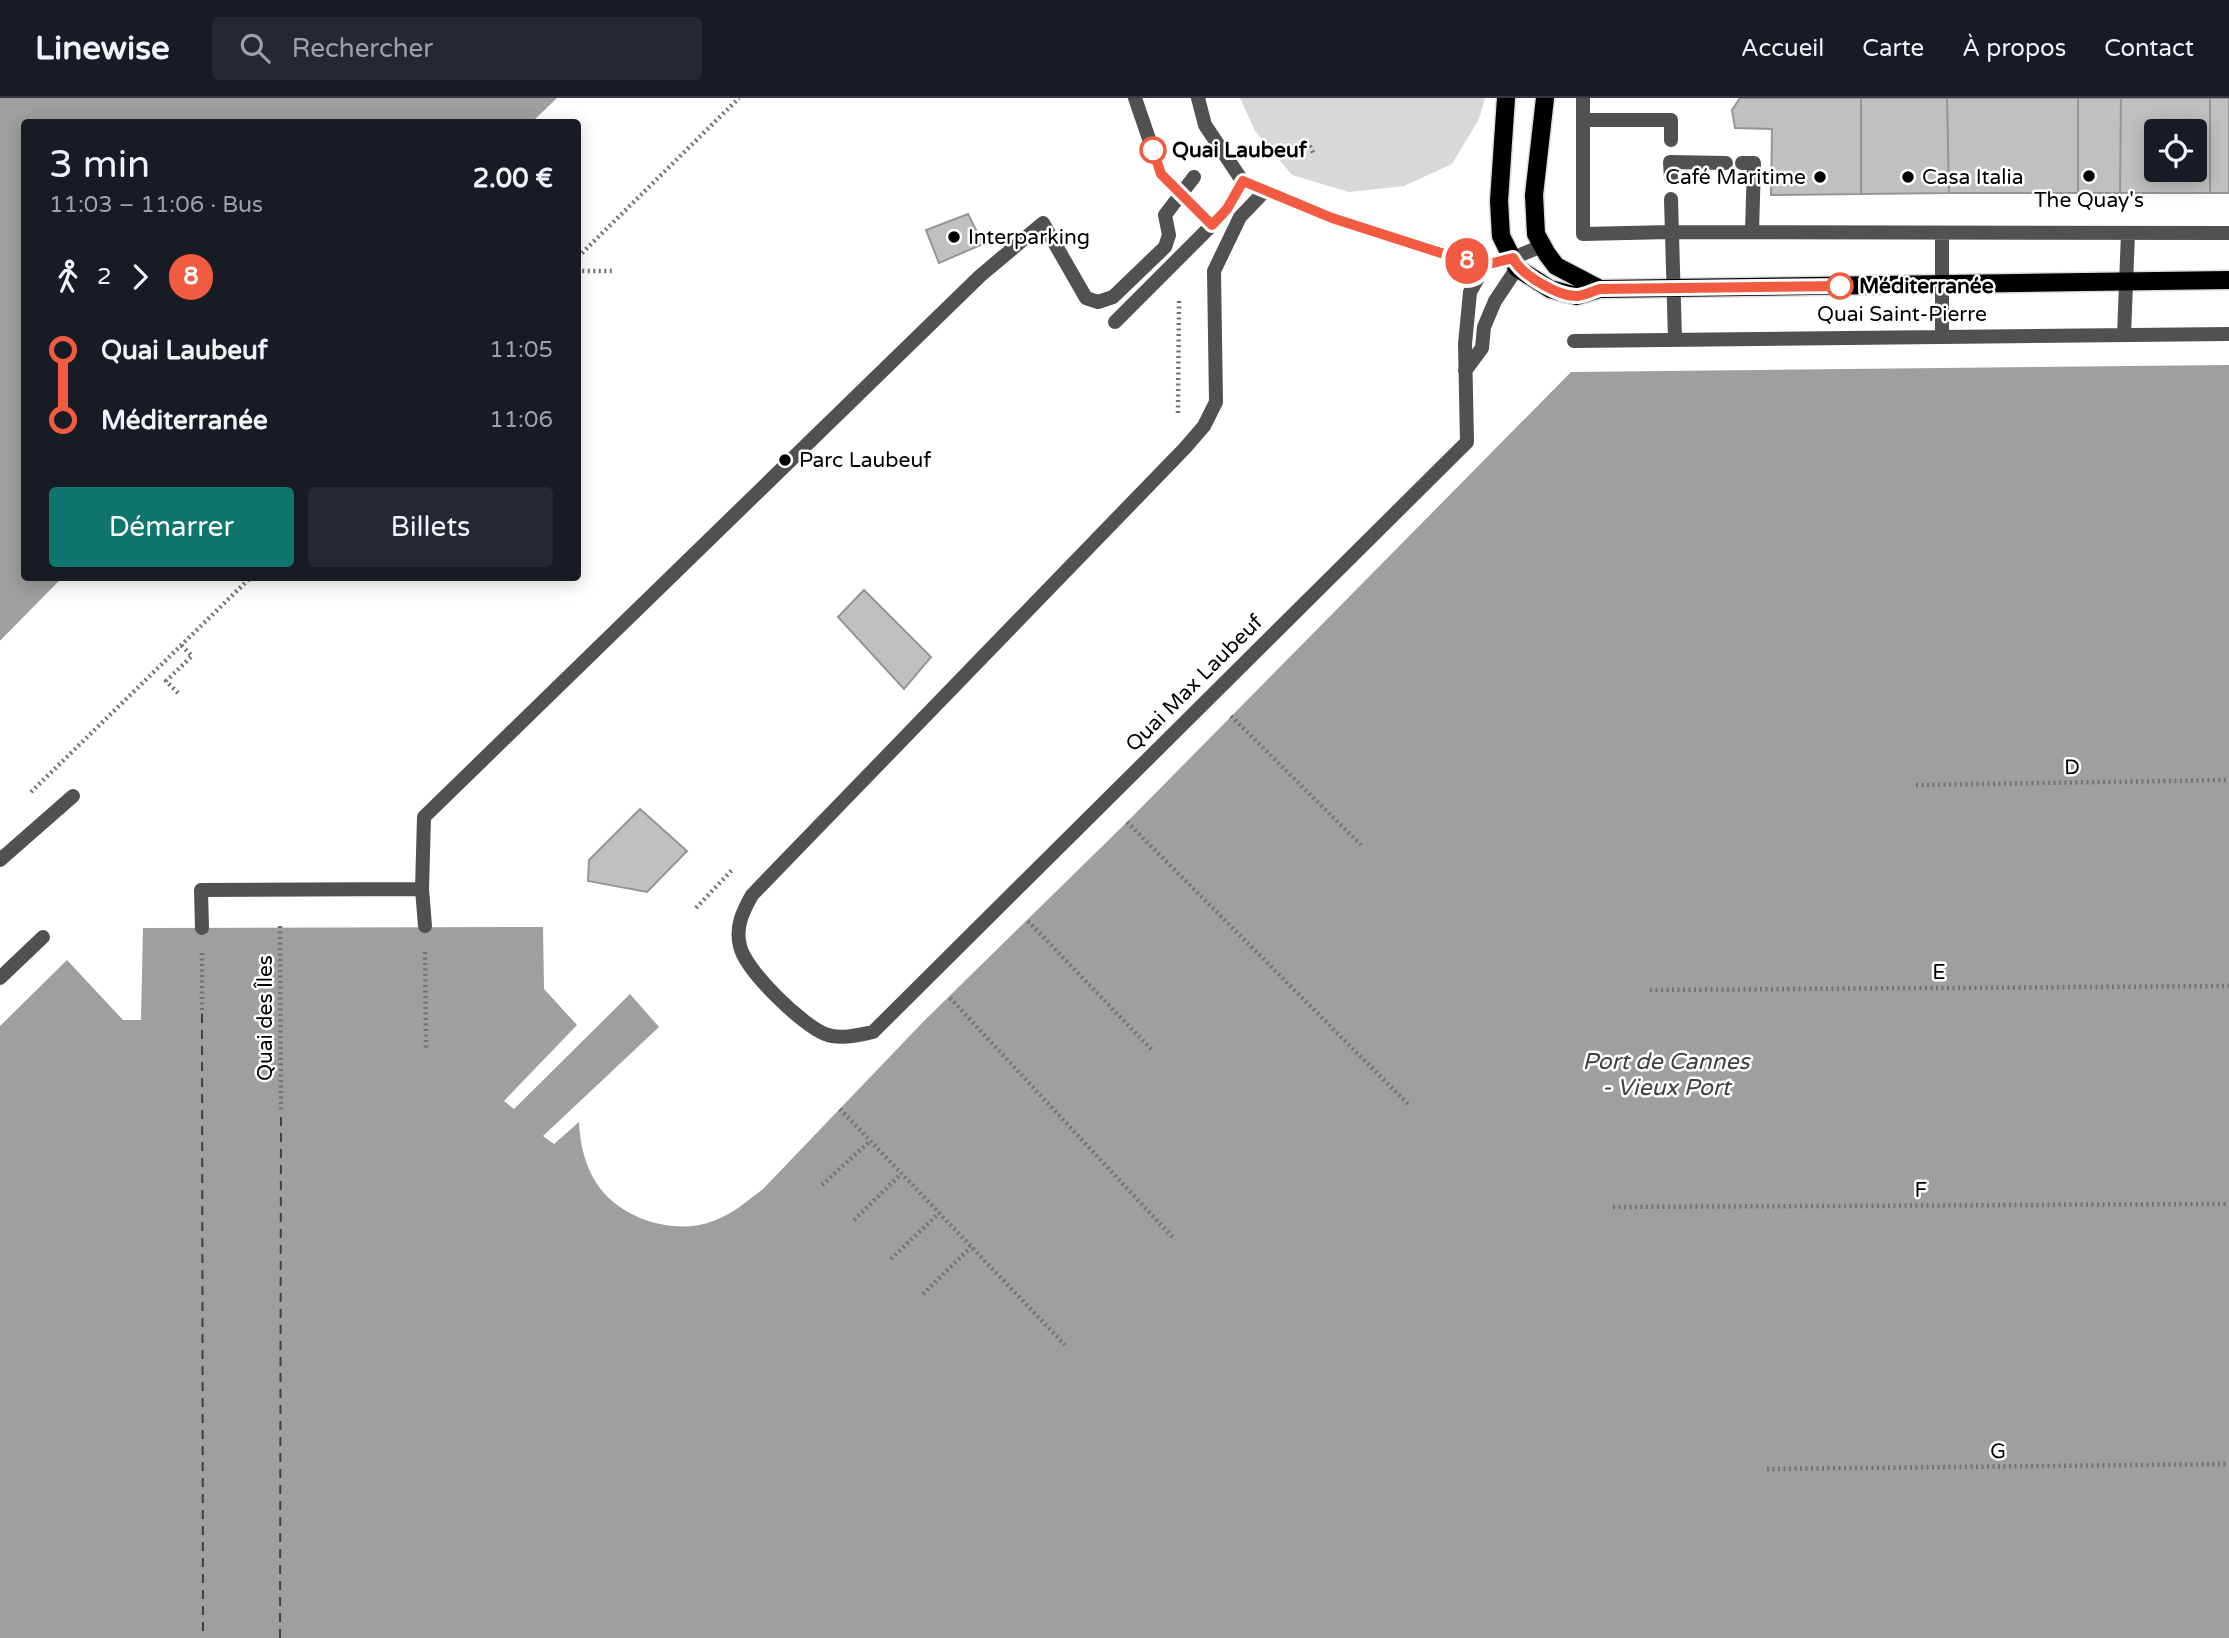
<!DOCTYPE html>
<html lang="fr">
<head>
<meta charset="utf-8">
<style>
	:root { --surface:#171b24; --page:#242831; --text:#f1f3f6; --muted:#9ea1a6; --line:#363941; --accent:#0f766e }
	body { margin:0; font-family:"Varela Round",sans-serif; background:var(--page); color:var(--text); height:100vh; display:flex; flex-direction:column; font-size:26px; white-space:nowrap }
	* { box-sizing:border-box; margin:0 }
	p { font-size:23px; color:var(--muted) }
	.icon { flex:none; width:38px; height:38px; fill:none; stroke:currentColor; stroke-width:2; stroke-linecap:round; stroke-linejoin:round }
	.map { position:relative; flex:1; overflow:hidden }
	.side { position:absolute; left:21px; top:21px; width:560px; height:462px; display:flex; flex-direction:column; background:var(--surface); border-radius:7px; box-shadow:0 4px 18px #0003 }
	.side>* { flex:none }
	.badge { padding:0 14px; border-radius:23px; font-size:24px; line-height:46px }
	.fabs { position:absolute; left:2144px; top:21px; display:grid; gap:14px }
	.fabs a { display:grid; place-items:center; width:63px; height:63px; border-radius:7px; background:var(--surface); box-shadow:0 4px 18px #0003; font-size:35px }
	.map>.badge { position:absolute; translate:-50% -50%; box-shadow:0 0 0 4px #fff }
	.legs { display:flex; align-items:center; gap:10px; height:77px; padding:0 28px; font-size:23px }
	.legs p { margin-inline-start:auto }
	.headline { display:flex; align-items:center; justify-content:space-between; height:119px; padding:0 28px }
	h1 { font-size:38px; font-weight:600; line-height:52px }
	.button { display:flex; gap:14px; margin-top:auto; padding:14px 28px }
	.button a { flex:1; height:80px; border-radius:7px; background:var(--accent); color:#fff; font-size:28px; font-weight:600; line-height:80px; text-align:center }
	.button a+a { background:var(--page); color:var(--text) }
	ul { padding:0 28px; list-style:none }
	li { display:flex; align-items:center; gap:24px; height:70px; font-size:26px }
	li i { display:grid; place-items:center; width:10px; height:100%; margin:0 9px; background:currentColor }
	li i::after { content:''; width:18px; height:18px; margin:-9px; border:5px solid; border-radius:50%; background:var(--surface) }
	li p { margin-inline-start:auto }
	li:first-child i { background:linear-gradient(#0000 50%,currentColor 0) }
	li:last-child i { background:linear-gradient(currentColor 50%,#0000 0) }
	header { display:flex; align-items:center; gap:42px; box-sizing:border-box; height:98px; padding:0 35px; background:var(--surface); border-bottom:2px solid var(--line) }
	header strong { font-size:33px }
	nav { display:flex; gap:38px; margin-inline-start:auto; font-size:24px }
	.search { width:490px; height:63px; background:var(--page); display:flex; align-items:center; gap:18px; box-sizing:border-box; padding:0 24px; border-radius:7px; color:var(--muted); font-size:26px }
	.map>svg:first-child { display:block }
	.green { fill:#d8d8d8 }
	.water { fill:#9f9f9f }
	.pier { fill:#fff }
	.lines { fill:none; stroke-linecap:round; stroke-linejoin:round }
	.ferry { stroke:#404040; stroke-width:2; stroke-dasharray:9 7; stroke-linecap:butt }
	.building { fill:#c0c0c0; stroke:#959595; stroke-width:2; fill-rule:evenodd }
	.primary-casing { stroke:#dbdbdb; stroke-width:21 }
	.path { stroke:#737373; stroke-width:4.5; stroke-dasharray:2 3.5; stroke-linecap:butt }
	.lane { stroke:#515151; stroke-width:14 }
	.street { stroke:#515151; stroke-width:14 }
	.primary { stroke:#000; stroke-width:18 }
	.line-1-casing { stroke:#fff; stroke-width:16 }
	.line-1 { stroke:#f15b41; stroke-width:10 }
	.stop-1-dot { fill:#fff; stroke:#f15b41; stroke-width:3.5 }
	.poi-dot { fill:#000; stroke:#fff; stroke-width:2.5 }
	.labels { text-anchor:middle; stroke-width:5; stroke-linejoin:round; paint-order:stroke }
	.stop-label { font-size:21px; font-weight:bold; fill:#000; stroke:#fff; text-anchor:start }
	.poi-label { font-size:21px; fill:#000; stroke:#fff; text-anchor:start }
	.street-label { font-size:21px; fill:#000; stroke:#fff }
	.water-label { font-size:23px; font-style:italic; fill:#404040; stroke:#fff }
</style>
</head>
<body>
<header>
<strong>Linewise</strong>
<div class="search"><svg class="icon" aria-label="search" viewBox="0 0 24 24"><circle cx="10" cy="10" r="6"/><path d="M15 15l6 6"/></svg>Rechercher</div>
<nav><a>Accueil</a><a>Carte</a><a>À propos</a><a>Contact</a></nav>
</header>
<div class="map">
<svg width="2229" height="1540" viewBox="0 0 2229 1540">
	<rect width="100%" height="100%" fill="#fff"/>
	<path class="green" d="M1240,0H1485L1479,21L1452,66L1404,88L1349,94L1292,77L1255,33Z"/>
	<path class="water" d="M0,0H557L532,24H24V480H62L0,543Z
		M2229,267V1540H0V928L67,862L123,922H141L143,830L543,829L544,891L577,927L504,1003L514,1011L630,896L659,929L543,1038L554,1046L579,1024C580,1046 585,1068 597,1086C620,1121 675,1138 713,1123C733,1116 747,1103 763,1091L924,923L1127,724L1571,274Z"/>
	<path class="pier" d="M62,480H66L0,546V543Z"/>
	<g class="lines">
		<path class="ferry" d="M202,916L203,1540
			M280,1540L281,1012"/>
	</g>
	<path class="building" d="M1740,0H1861V96L1771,97L1772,31L1735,30L1732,12Z
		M1861,0H1947L1949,95L1861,96Z
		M1947,0H2078V95H1949Z
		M2078,0H2121L2120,95H2078Z
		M2121,0H2210V95H2120ZM2156,33H2194V72H2156Z
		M2210,0H2229V95H2210Z
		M968,116L983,146L939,165L926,132Z
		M864,492L931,559L904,591L838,519Z
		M640,711L687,753L647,794L588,783L589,762Z"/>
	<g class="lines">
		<defs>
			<path id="primary" d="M1506,0L1499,103L1501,138L1517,170L1550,191L1577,198L1600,191L2229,182
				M1545,0L1534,97L1536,136L1547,156L1556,168L1600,191"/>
		</defs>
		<use href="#primary" class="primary-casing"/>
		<path class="path" d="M1307,43L1314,56
			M578,159L739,0
			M578,176L581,173H612
			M1178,315L1179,201
			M178,595L166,583L192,558L181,547
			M1231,618L1361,747
			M1916,687L2229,682
			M31,694L250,480
			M1127,724L1409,1007
			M696,810L732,772
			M1028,823L1153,953
			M280,828L281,1012
			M425,854L426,950
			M202,855V916
			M1650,892L2229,888
			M950,900L1175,1142
			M840,1011L1065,1247
			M822,1087L870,1043
			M1613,1109L2229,1106
			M854,1122L901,1076
			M891,1161L939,1115
			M923,1196L971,1149
			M1767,1371L2229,1366"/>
		<path class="lane" d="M1135,0L1161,76L1212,127
			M1198,0L1205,27L1243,84L1332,120L1485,168L1513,160L1542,148
			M1265,93L1240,119L1214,173L1216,304L1204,328L1185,350L752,797C743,813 735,829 740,848C745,872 802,927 825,936C840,942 858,937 873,934L1467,344L1465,246L1470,194L1485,168
			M1115,224L1212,127L1226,111L1243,84
			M1465,273L1482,250L1484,229L1495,203L1517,170
			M0,762L73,698
			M0,880L43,839"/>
		<path class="street" d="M1583,0V136L1671,134L2229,135
			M1584,22H1671V42
			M1742,65H1754L1752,134
			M1671,80L1670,64L1726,65
			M1671,101L1675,241
			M1942,135V239
			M2124,237L2128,135
			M1574,243L2229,236
			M422,791L425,828
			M202,830L201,792L422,791L424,719L980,178L1043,125L1086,200L1098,204L1113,199L1165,149L1169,137L1165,117L1194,79"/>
		<use href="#primary" class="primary"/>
	</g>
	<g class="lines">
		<defs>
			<path id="line-1" d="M1153,52L1161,76L1212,127L1227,111L1243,83L1332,120L1466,163L1485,167L1513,160C1521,177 1559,199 1578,198C1585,197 1593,193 1600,191L1840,188"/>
		</defs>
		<use href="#line-1" class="line-1-casing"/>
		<use href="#line-1" class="line-1"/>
	</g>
	<g class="stop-1-dot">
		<circle cx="1153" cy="52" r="12"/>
		<circle cx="1840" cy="188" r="12"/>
	</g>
	<g class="poi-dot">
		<circle cx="2089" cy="78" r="7"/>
		<circle cx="1820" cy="79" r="7"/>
		<circle cx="1908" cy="79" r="7"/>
		<circle cx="954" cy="139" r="7"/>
		<circle cx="785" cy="362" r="7"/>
	</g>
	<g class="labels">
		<g class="stop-label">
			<text x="1172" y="59">Quai Laubeuf</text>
			<text x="1859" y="195">Méditerranée</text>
		</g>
		<g class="poi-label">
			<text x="1806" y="86" text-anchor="end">Café Maritime</text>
			<text x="1922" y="86">Casa Italia</text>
			<text x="2089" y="109" text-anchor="middle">The Quay's</text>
			<text x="968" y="146">Interparking</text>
			<text x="799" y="369">Parc Laubeuf</text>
		</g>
		<g class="street-label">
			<text x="1902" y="223">Quai Saint-Pierre</text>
			<text transform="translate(1194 585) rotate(-45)" y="7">Quai Max Laubeuf</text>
			<text transform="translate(2072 669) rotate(-1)" y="7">D</text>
			<text x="1939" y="881">E</text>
			<text transform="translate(265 920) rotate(-90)" y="7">Quai des Îles</text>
			<text x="1921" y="1099">F</text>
			<text transform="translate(1998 1353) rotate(-1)" y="7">G</text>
		</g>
		<g class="water-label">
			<text x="1666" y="971">Port de Cannes<tspan x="1666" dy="26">- Vieux Port</tspan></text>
		</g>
	</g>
</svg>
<div class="fabs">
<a><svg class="icon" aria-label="locate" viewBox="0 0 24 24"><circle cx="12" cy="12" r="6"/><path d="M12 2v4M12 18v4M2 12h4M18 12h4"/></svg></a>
</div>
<b class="badge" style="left:1467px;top:163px;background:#f15b41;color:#fff">8</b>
<section class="side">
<div class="headline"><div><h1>3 min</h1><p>11:03 – 11:06 · Bus</p></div><b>2.00 €</b></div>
<div class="legs"><svg class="icon" aria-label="walk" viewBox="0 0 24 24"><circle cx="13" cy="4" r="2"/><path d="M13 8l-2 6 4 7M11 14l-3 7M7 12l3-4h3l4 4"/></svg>2<svg class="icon" aria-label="forward" viewBox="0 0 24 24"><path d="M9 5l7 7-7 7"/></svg><b class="badge" style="background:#f15b41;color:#fff">8</b></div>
<ul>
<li><i style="color:#f15b41"></i><b>Quai Laubeuf</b><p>11:05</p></li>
<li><i style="color:#f15b41"></i><b>Méditerranée</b><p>11:06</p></li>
</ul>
<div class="button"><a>Démarrer</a><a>Billets</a></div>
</section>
</div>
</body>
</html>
